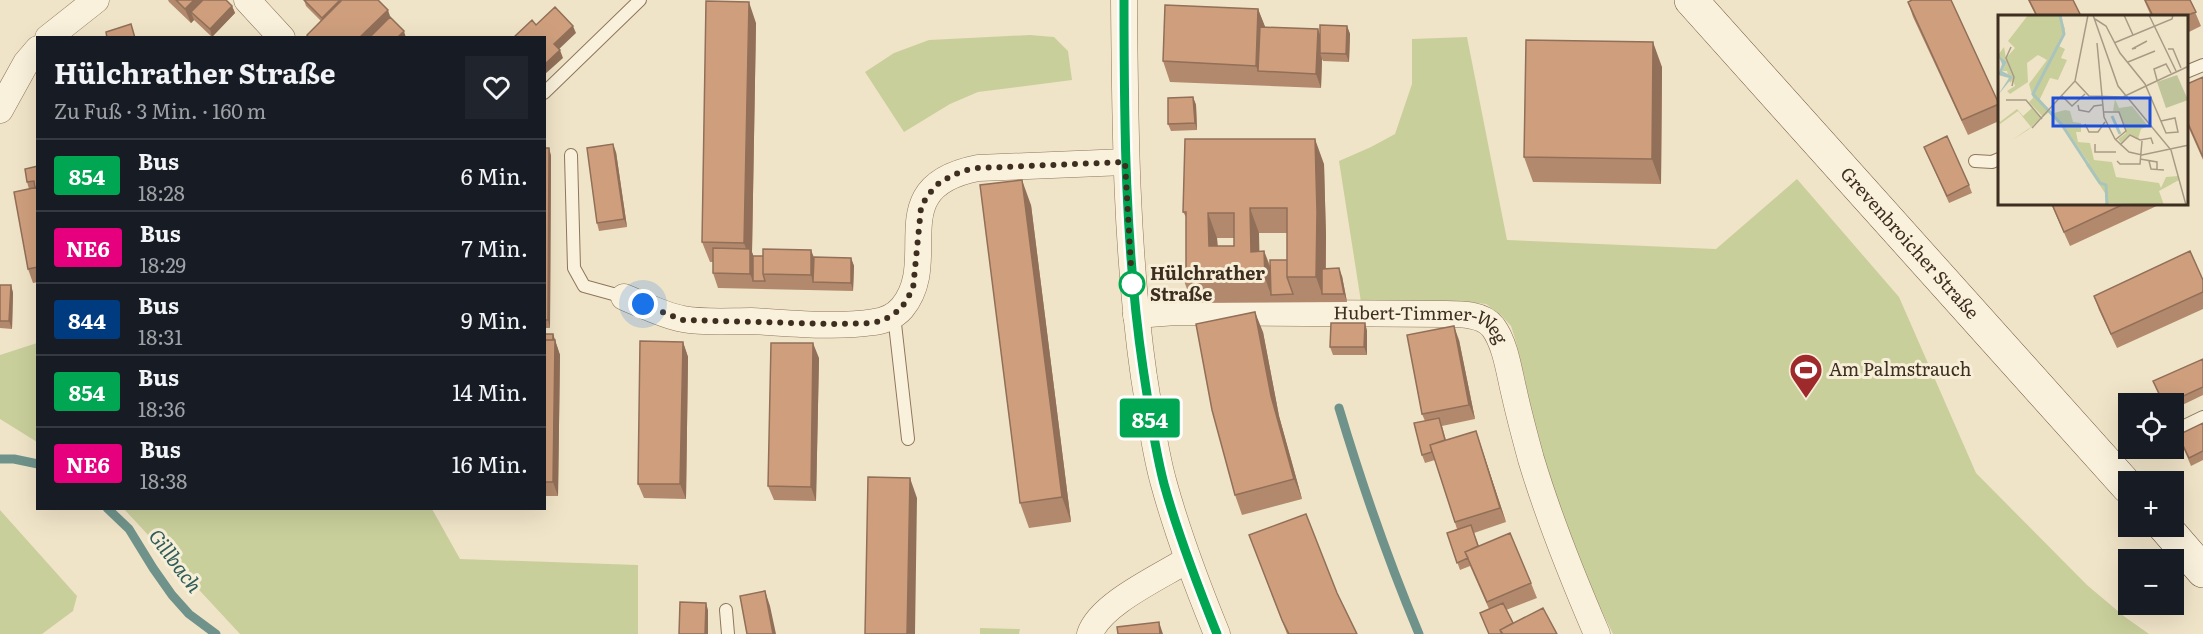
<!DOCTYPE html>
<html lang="de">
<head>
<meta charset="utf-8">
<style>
	:root { --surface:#171b24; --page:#20242c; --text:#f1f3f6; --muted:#9ea1a6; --line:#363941 }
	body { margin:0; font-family:Literata,serif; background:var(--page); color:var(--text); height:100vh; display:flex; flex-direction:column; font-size:22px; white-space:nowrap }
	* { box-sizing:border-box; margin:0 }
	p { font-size:20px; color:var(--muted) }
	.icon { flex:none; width:33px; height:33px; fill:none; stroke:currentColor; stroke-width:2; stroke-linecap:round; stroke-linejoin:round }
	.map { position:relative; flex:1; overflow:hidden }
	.details { position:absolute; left:36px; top:36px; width:510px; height:474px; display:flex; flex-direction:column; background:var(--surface); border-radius:0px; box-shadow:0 6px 24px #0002 }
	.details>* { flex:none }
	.badge { padding:0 12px; border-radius:4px; font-size:21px; line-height:39px }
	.controls { position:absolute; left:2118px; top:393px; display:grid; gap:12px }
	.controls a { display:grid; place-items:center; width:66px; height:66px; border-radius:0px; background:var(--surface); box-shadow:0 6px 24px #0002; font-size:30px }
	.you { position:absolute; width:30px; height:30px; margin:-15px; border:4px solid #fff; border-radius:50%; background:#1a73e8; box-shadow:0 0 0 9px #1a73e833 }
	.map>.badge { position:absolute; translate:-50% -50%; box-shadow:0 0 0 3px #fff }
	.round { display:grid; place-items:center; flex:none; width:63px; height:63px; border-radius:0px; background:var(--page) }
	.headline { display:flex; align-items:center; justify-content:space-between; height:102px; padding:0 18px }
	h1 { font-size:28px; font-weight:700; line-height:45px }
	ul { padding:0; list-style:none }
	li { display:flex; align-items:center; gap:18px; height:72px; padding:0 18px; border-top:2px solid var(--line) }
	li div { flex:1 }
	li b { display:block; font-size:22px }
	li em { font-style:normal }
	li .badge { min-width:66px; font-weight:700; text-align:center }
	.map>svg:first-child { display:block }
	.green { fill:#c9cf9b }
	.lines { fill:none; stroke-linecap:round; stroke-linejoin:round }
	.stream { stroke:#6f938a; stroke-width:9 }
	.service-casing { stroke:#8d765c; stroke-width:14 }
	.minor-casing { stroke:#8d765c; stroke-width:27 }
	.secondary-casing { stroke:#6f573f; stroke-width:34 }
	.service { stroke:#faf1dc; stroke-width:12 }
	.minor { stroke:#faf1dc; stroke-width:26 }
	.secondary { stroke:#faf1dc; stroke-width:33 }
	.wall { fill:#b2896c; fill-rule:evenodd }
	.shaded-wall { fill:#916f58 }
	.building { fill:#cf9f7d; stroke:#916f58; stroke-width:1.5; fill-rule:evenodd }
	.line-casing { stroke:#fff; stroke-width:14 }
	.line { stroke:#00a651; stroke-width:9 }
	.walk { stroke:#3d2e20; stroke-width:6; stroke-dasharray:0 10.8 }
	.stop-dot { fill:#fff; stroke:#00a651; stroke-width:3 }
	.labels { text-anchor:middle; stroke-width:6; stroke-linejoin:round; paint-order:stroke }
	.street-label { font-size:18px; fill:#3d2e20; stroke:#f7eed8 }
	.stop-label { font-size:18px; font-weight:bold; fill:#3d2e20; stroke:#f7eed8; text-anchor:start }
	.poi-label { font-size:18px; fill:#3d2e20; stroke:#f7eed8; text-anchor:start }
	.water-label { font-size:20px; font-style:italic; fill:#2f5d5a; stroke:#f7eed8 }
	.inset-river { fill:none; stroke:#a9c4bc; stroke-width:3 }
	.inset-road { fill:none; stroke:#a89b85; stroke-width:1.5 }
	.view { fill:#1d4ed8; fill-opacity:0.15; stroke:#1d4ed8; stroke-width:3 }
	.inset-edge { fill:none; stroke:#3d2e20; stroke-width:3 }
</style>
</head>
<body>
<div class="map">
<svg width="2203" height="634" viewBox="0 0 2203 634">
	<rect width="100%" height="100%" fill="#f0e4c8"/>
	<path class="green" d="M1030,35L1054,37L1068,51L1072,80L978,92L950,104L904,132L865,72L894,53L929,40Z
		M1467,37L1507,240L1716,249L1797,179L1899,297L1976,473L2087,585L2125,617L2149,634H1613C1582,572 1558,508 1539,442C1528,404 1524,363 1511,326L1501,315L1486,304L1467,302H1361L1339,161L1371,147L1395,134L1412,84V39Z
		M37,343H38L37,442L0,419V355Z
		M124,509H432L460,559L638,565V634H240Z
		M0,510L77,596L73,611L42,634H0Z
		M980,628L1020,629L1019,634H980Z"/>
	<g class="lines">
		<path class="stream" d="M1339,408C1362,485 1388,560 1419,634
			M0,459H14L38,464
			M107,508L129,529L153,568L172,595L189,614L216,634"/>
		<defs>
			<path id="service" d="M2186,72L2203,65
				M544,93L640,0
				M571,155L574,268L584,286L624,297
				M1975,161L1992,162L1999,159
				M894,315L908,439
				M2174,431L2203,417
				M726,610L728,634"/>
			<g id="minor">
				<path d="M247,0L282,38"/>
				<path d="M1124,0C1125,126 1126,252 1144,377C1150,413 1154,449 1164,484C1178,535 1197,585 1217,634"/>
				<path d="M48,38L96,0"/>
				<path d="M0,110L26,63L38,49"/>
				<path d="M624,297C641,304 665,316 683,319C704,323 730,321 751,321C790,323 836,328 874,322C884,321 895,316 902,308C943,259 880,187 978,168L1125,162"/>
				<path id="s1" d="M1136,315L1176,312L1446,314C1461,314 1483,314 1493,327C1506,345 1509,372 1514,392C1519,415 1525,437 1531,459C1549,519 1572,576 1597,634"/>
				<path d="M1090,634C1100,604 1160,577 1187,560"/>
			</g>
			<g id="secondary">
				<path id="s2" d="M1691,0L2128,487"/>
				<path d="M2164,526L2203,571"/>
			</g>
		</defs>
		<use href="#service" class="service-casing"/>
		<use href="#minor" class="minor-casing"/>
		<use href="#secondary" class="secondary-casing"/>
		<use href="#service" class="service"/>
		<use href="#minor" class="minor"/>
		<use href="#secondary" class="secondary"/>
	</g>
	<path class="wall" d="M168,0H226L232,6L235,13L212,37L194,20L191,23L169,2Z
		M304,0H341V1L390,17L406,38H308L307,35L321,21L306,6Z
		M2028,0H2073L2081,16H2036Z
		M2144,0H2190L2201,26L2187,33V16H2151Z
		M1908,2L1999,104V121L1968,135L1913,17Z
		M1258,9L1265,27L1320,36L1347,26L1350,34L1349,62L1323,61L1322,59L1321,88L1170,82L1163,61Z
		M756,23L752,252L753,256L851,258L854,266L853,291L718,288L713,273V262H710L702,242Z
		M1662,67L1661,184L1533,182L1524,157Z
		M2203,77V160L2187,124V84Z
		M1193,97L1196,105L1197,130L1171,131L1168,124Z
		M1924,147L1969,185L1972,193L1949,203Z
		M544,148H549L551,156L550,328H544Z
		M616,152L627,227L599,231L597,223Z
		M1324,164L1326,237V269L1342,276L1347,302L1192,303L1183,278L1186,274V217L1183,212ZM1259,233H1287V260L1271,268L1264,251H1259ZM1217,238H1234V246H1218Z
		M38,166V282L33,283L28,269L29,189L27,182Z
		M2051,204H2161L2070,246Z
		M1031,205L1071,522L1029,528L1020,503Z
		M2203,280V309L2117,348L2099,310L2094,296Z
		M0,285H11L13,293L12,329L0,328Z
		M1365,323L1367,331V355H1333L1330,347Z
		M1263,332L1279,416L1302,499L1242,515L1235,495Z
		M544,334H553L560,355L558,496H544Z
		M1459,340L1475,419L1442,426L1446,440L1476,431L1506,522L1474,533L1479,546L1531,583L1537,598L1506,610L1513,623L1557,634H1489L1480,613L1489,609L1470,566L1460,570L1447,533L1457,529L1435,460L1425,463L1422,455L1425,421L1422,414Z
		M683,342L688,357L686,499L644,498L638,484Z
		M819,358L816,501L774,500L768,486Z
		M2203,359V395L2174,409V404H2163L2153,381Z
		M2203,423V460L2191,466L2178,435Z
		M1249,535L1337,593L1357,634H1287Z"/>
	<path class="shaded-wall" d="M194,0H213L191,12L194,20L191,23L185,9Z
		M340,0H341L343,7L325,25L322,18Z
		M749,2L756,23L752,252L756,263L753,281L750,274V260L744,243Z
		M232,6L235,13L212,37L210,29Z
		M1258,9L1266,29L1258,71L1256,66Z
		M388,10L393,25L380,38H359Z
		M573,26L576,33L557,51L554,44Z
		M1347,26L1350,34L1349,62L1346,54Z
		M1318,29L1323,43L1320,53L1322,59L1321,88L1316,74Z
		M404,31L406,38H397Z
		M1653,42L1662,67L1661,184L1652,159Z
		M560,50L563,58L544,75V65Z
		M1193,97L1196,105L1197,130L1195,123Z
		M1315,139L1324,164L1326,237L1325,294H1322L1316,277Z
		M613,144L616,152L627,227L624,219Z
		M549,148L551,156L550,328L548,320Z
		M1022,180L1031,205L1071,522L1062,497Z
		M1250,208L1259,233L1260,277L1251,252Z
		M1208,213L1217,238L1218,271L1209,246Z
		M811,250L817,265L813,282L811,275Z
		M1264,251L1273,276L1271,295L1265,278Z
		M851,258L854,266L853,291L851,283Z
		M1339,268L1342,276L1347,302L1344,294Z
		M11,285L13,293L12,329L9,321Z
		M1255,312L1263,332L1279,416L1302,499L1294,479L1271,396Z
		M1365,323L1367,331V355L1364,347Z
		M1454,326L1459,340L1475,419L1469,405Z
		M553,334L560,355L558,496L553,482Z
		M683,342L688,357L686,499L680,484Z
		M813,343L819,358L816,501L811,487Z
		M1476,431L1481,446L1506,522L1500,508Z
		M910,478L917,498L915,634H907Z
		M765,591L770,606L776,634H773Z
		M706,603L708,610V634H705Z
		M1159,622L1163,634H1160Z"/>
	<path class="building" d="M176,0H194L185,9Z
		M203,0H226L232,6L210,29L191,12Z
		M304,0H340L322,18Z
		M342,0H378L388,10L359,38H309L307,35Z
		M1912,0H1951L1999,104L1962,120L1908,2Z
		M2029,0H2073L2081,16H2037Z
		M2145,0H2190L2196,12L2185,16H2153Z
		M706,1L749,2L744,243L702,242Z
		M1165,5L1258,9L1256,66L1163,61Z
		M555,7L573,26L554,44L560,50L544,65V38H513L532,20L536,25Z
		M390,17L404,31L397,38H369Z
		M131,24L135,38H107L106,32Z
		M1320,25L1347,26L1346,54L1320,53Z
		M1260,27L1318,29L1316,74L1258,71Z
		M1526,40L1653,42L1652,159L1524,157Z
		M2203,77V157L2187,121V84Z
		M1193,97L1195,123L1168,124V98Z
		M1947,136L1969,185L1947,196L1924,147Z
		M1185,139H1315L1317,212L1316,277H1287V208H1250L1251,252L1264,251L1265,278H1183V274H1186V212H1183ZM1208,213H1234V246H1209Z
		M613,144L624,219L597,223L587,148Z
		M544,148H549L548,320H544Z
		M38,166V187L35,188L34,181L27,182L25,169Z
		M1022,180L1062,497L1020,503L980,185Z
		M38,187V267L28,269L14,192Z
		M2052,204H2124L2064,232Z
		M713,248L750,249V274L713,273Z
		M763,249L811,250V275L763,274Z
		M2190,251L2203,280V292L2111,334L2094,296Z
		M753,256H763V274L765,281H753Z
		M814,257L851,258V283L813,282Z
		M1270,260H1287V277L1293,294L1271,295Z
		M1339,268L1344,294H1322V269Z
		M0,285H11L9,321H0Z
		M1255,312L1271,396L1294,479L1235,495L1212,410L1196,324Z
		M1331,323H1365L1364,347H1330Z
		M1454,326L1469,405L1422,414L1407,335Z
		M544,334H553V340H544Z
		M544,340H555L553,482H544Z
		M640,341L683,342L680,484H638Z
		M771,343H813L811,487L768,486Z
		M2203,359V387L2166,404H2164L2153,381Z
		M1439,418L1445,440L1430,445L1432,452L1422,455L1414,423Z
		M2203,423V451L2189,458L2178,435Z
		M1476,431L1500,508L1455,522L1430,445Z
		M868,477L910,478L907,634H865Z
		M1306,514L1337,593L1357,634H1289L1282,620L1249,535Z
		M1471,525L1478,546L1465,552L1468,558L1457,563L1447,533Z
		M1510,533L1531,583L1487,602L1465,552Z
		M765,591L773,634H747L740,596Z
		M680,602L706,603L705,634H679Z
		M1503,603L1513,623L1500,630L1502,634H1489L1480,613Z
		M1543,608L1557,634H1503L1500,630Z
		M1159,622L1160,634H1118L1117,627Z"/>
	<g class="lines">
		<defs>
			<path id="line" d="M1124,0C1124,123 1125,246 1143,368C1149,407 1154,446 1164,484C1178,535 1197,584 1217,634"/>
		</defs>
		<use href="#line" class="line-casing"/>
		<use href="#line" class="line"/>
		<path class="walk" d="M643,304L682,320L832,324L872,323L884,320L901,309L913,289L921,208L927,196L940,182L962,171L978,168L1125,162L1132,284"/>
	</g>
	<defs>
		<symbol id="stadium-pin" viewBox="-11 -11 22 30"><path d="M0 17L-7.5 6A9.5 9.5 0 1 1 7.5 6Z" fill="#9e2a2b" stroke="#f7eed8"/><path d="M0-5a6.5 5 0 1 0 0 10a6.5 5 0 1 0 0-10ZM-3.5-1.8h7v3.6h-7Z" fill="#fff"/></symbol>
	</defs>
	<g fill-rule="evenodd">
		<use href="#stadium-pin" x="1787" y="351" width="38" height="52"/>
	</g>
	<circle class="stop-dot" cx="1132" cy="284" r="12"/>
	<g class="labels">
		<g class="street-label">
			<text dy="6" stroke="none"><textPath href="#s2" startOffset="327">Grevenbroicher Straße</textPath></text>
			<text dy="6" stroke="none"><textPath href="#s1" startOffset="288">Hubert-Timmer-Weg</textPath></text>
		</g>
		<g class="stop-label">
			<text x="1150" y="280">Hülchrather<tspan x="1150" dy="21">Straße</tspan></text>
		</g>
		<g class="poi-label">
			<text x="1829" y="376">Am Palmstrauch</text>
		</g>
		<g class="water-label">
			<text transform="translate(175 561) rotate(53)" y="7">Gillbach</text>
		</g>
	</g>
	<g transform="translate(1998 15)">
		<rect width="190" height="190" fill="#f0e4c8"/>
		<path d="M30,0H62L67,14L59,30L67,34L63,43L69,45L60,65L52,63L41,86L51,97L45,102L31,87L35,83L31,69L49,45L40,40L29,48L30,67L12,79L9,76L17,71L15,65L12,68L9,56H4L9,47L0,40L6,32L8,43L17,33L10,26ZM117,84L121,93L134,91L150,111L143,114L140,124L132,119L123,128L120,124L128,118L121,97L115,96ZM34,93L43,103L30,115L14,125L33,112L20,96L2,109L0,104L2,107L19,94L25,101ZM67,95L72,96L75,107L83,108V117H78L80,127L92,128L96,145L114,147L118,162L161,168L163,173L168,162L180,161L181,165L161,176L166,190L108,188L107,178L88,150L91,148L66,111L52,99Z" fill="#c9cf9b"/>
		<path d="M179,60L190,85L168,93L159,67Z" fill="#bfc49a"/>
		<path d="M0,40L9,47L4,56L15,62L0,80L11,63L0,60L4,49Z" fill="#a9c4bc"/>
		<path class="inset-river" d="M62,0L66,19L35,79L64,110L102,168L108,170L109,190M114,101L122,119"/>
		<path class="inset-road" d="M95,0L120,71L173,135L188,190M126,0L135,20M151,0L178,56M97,4L108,11L122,38L147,69L168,118L180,117L177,103L163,106M99,28L106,102L117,124L131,137L144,140L191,130M116,28L174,4L175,0M13,32L8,43L16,62L14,71M138,33L134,34L149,26M170,34H175L183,53M130,47L157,36M159,65L156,54L168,49L173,58M77,66L91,81L125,82L148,71M148,71L191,51M63,80L74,91L87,79M8,85H28L44,104M80,90L81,95L91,97L96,91L104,90M105,97H121L128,116L117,125M87,109L91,117H100L107,107M34,113L77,66L90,0M97,129V137H118M122,130L132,120L142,125L153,123L155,129M142,144L159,147V154M119,146L122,149H142L144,126M151,146L153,154L166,155"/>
		<path class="view" d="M55,83H152V111H55Z"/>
		<rect width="190" height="190" class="inset-edge"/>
	</g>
</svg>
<div class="controls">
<a><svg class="icon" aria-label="locate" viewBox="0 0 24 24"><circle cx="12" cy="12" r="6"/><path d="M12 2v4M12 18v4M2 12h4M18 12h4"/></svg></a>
<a>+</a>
<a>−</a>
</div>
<div class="you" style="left:643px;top:304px"></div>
<b class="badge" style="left:1150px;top:418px;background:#00a651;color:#fff">854</b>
<section class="details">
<div class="headline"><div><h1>Hülchrather Straße</h1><p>Zu Fuß · 3 Min. · 160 m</p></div><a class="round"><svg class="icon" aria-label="heart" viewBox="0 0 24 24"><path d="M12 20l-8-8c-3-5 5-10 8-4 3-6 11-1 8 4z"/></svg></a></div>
<ul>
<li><span class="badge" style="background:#00a651;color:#fff">854</span><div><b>Bus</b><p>18:28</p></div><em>6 Min.</em></li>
<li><span class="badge" style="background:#e6007e;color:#fff">NE6</span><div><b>Bus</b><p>18:29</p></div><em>7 Min.</em></li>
<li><span class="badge" style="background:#003b80;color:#fff">844</span><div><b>Bus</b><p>18:31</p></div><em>9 Min.</em></li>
<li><span class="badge" style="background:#00a651;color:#fff">854</span><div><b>Bus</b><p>18:36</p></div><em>14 Min.</em></li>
<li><span class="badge" style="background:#e6007e;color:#fff">NE6</span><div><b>Bus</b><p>18:38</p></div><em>16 Min.</em></li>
</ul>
</section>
</div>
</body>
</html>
